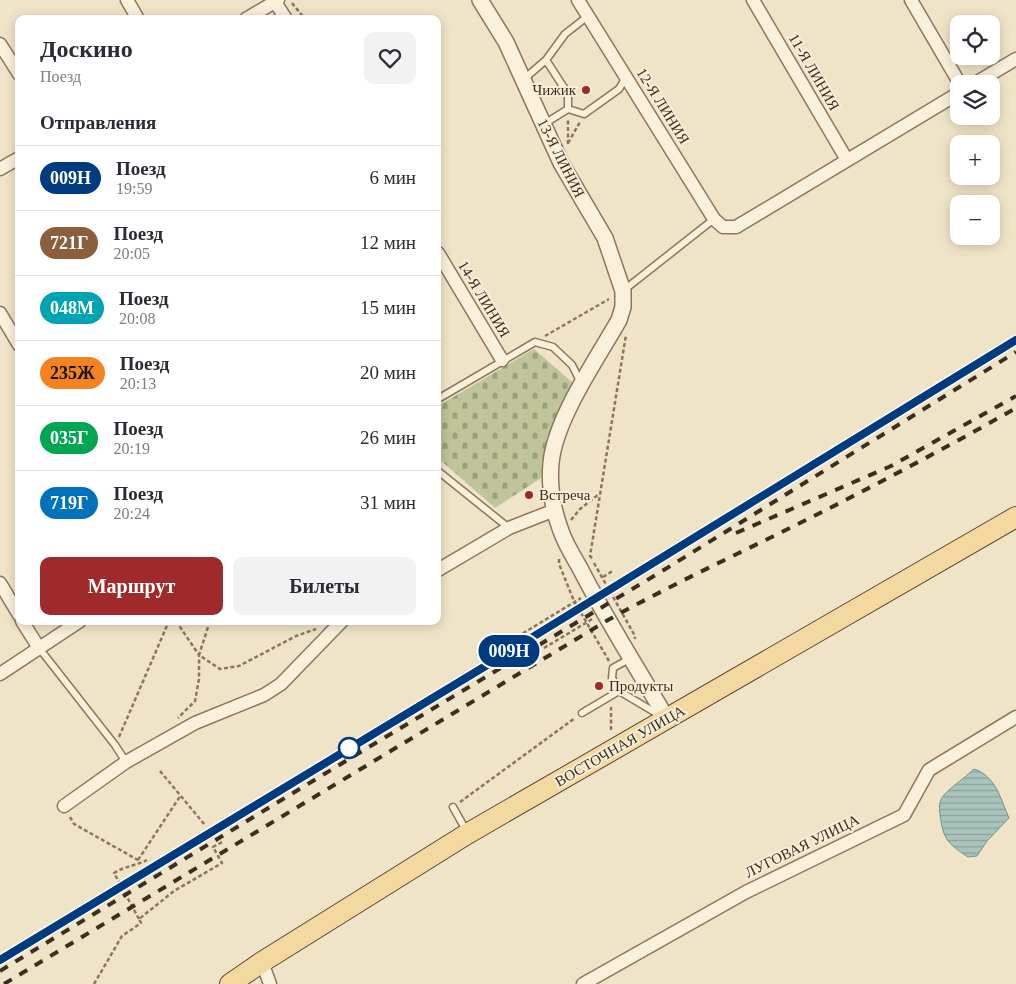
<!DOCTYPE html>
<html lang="ru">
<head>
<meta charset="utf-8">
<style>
	:root { --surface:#fff; --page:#f2f2f3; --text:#2b2b33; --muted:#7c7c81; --line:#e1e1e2; --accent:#9e2a2b }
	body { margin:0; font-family:"Times New Roman",serif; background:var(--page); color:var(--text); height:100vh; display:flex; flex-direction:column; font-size:19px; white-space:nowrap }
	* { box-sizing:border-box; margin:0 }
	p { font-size:16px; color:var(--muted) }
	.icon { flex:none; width:28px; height:28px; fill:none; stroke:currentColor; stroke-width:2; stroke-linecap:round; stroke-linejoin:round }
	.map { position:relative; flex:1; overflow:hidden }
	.details { position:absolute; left:15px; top:15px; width:426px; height:610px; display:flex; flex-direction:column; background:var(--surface); border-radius:10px; box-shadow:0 2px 12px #0003 }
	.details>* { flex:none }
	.badge { padding:0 10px; border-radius:16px; font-size:18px; line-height:32px }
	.fabs { position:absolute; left:950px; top:15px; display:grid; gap:10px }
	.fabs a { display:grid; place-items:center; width:50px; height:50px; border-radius:10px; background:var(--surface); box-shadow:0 2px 12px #0003; font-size:25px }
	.map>.badge { position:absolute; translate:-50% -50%; box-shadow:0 0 0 2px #fff }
	h2 { padding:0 25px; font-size:19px; line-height:45px }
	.round { display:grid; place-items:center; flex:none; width:52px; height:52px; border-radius:10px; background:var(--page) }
	.summary { display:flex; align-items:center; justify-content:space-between; height:85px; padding:0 25px }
	h1 { font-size:24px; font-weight:800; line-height:38px }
	.button { display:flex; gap:10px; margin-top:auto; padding:10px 25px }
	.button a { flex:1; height:58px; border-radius:10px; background:var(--accent); color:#fff; font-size:20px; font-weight:800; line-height:58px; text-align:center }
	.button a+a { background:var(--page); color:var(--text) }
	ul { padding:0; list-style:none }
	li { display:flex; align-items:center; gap:15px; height:65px; padding:0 25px; border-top:1px solid var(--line) }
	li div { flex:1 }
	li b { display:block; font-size:19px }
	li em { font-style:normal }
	li .badge { min-width:55px; font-weight:700; text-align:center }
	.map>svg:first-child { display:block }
	.cemetery { fill:url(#cemetery-stones) }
	.water { fill:url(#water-rules); stroke:#6f938a }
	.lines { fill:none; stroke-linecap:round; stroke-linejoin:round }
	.service-casing { stroke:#8d765c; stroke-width:9 }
	.minor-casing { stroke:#8d765c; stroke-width:15 }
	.tertiary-casing { stroke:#8d765c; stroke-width:18 }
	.primary-casing { stroke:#5b4430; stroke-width:22 }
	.path { stroke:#8d765c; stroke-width:2.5; stroke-dasharray:4 2.5; stroke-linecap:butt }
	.service { stroke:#faf1dc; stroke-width:6 }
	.minor { stroke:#faf1dc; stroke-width:12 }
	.tertiary { stroke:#faf1dc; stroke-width:15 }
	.primary { stroke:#f3d9a0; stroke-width:20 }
	.rail { stroke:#3d2e20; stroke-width:4; stroke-dasharray:9 9; stroke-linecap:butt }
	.line-casing { stroke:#fff; stroke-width:11 }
	.line { stroke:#003b80; stroke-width:8 }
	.poi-dot { fill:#9e2a2b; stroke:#f7eed8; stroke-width:2 }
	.stop-dot { fill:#fff; stroke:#003b80; stroke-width:2.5 }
	.labels { text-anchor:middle; stroke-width:4; stroke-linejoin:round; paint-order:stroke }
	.street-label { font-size:15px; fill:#3d2e20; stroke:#f7eed8 }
	.poi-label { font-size:15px; fill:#3d2e20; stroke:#f7eed8; text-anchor:start }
</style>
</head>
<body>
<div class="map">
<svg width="1016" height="984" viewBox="0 0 1016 984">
	<defs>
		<pattern id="cemetery-stones" width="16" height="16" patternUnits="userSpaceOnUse" patternTransform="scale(1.25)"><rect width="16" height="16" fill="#bfc49a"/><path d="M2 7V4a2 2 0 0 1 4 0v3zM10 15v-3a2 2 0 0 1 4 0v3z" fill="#9ca07d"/></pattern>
		<pattern id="water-rules" width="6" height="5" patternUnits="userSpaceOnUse" patternTransform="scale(1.25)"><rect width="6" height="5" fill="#a9c4bc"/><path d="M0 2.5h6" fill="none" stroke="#8ba098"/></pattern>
	</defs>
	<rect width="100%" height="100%" fill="#f0e4c8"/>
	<path class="cemetery" d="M534,349L573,383L547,437L541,478L495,508L438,458V406Z"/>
	<path class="water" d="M974,769C996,776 1001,800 1009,818L987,841L977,856L968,857C947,843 943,839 940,814C939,806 939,801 944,795C953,785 965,778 974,769Z"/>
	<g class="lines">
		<defs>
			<path id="service" d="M546,60L568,94V109
				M524,79L546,60L565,34L588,16
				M544,124L568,109L584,114L619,89L626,77
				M624,290L714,219
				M438,399L535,342L553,347L572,365L581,383
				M438,471L509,528
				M39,648L115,745L126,762
				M631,658L613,668L612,678L619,691L661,716
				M582,713L619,691
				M453,807L467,832"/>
			<path id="minor" d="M127,0L138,19
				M578,0L714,219L723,227H736L959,93
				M753,0L847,160
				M911,0L960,84
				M275,2L286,19
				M246,19L278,0
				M0,44L19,74
				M974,84L1016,59
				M0,169L19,158
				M438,253L502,360
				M0,313L19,345
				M438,570L509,528L555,510
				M0,583L19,615
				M22,621L39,648
				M0,674L80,621
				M64,806L126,762L195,723L264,695L281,684L342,621
				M262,962L270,984
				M583,984L746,892L904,815L929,770L1016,717"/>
			<path id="tertiary" d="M480,0L506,42L561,163L605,238L623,291V307L619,320C597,359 555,419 551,463C549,485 553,510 561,531C566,546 576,560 583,574C609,624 639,671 667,719"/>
			<path id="primary" d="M230,984L262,962L467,834L1016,517"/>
		</defs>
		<use href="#service" class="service-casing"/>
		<use href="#minor" class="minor-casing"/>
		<use href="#tertiary" class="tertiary-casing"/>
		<use href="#primary" class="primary-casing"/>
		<path class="path" d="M292,3L305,19
			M568,143L580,122
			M568,144V119
			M545,336L609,299
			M571,520L580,509L599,494
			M592,558L590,556L626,335
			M559,559V564L574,601L609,661
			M594,563L635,636V639
			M603,577L614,570
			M176,621L199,655V679L195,701L178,718
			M210,621L199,655L220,669L239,666L296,636L316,629
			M544,648L594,618
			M484,657L581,598
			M611,730V707
			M119,737L169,621
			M160,771L205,825
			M460,802L575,718
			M70,817L74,824L138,860L140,864
			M138,860L181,795
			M139,919L114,873C125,866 135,866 147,860
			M94,984L122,936L141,923L139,919L174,891L222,863L213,847L222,842"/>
		<use href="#service" class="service"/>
		<use href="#minor" class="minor"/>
		<use href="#tertiary" class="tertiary"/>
		<use href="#primary" class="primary"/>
		<path class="rail" d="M736,533L891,466L1016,396
			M0,960L465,679L1016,340
			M0,971L354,756L659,573L1016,352
			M4,984L608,620C678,581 751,548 822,512C887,479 953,444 1016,408"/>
	</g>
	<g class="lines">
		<defs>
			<path id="line" d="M0,960L479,670L1016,340"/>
		</defs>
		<use href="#line" class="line-casing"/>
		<use href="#line" class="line"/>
	</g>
	<g class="poi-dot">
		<circle cx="586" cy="90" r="5"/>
		<circle cx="529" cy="495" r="5"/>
		<circle cx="599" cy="686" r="5"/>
	</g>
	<circle class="stop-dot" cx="349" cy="748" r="10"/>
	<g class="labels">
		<g class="street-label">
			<text transform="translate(814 72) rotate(60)" y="5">11-Я ЛИНИЯ</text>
			<text transform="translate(663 106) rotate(58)" y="5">12-Я ЛИНИЯ</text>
			<text transform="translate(561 158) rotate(63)" y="5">13-Я ЛИНИЯ</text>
			<text transform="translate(484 299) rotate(59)" y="5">14-Я ЛИНИЯ</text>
			<text transform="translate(620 746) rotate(-30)" y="5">ВОСТОЧНАЯ УЛИЦА</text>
			<text transform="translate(802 846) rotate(-26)" y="5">ЛУГОВАЯ УЛИЦА</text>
		</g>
		<g class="poi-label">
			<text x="576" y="95" text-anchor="end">Чижик</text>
			<text x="539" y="500">Встреча</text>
			<text x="609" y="691">Продукты</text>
		</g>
	</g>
</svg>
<div class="fabs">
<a><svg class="icon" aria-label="locate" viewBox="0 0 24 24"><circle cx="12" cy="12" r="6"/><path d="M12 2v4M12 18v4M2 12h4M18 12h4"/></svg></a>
<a><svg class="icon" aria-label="layers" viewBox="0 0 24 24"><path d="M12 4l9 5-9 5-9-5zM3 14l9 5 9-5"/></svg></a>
<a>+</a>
<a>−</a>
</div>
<b class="badge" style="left:509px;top:651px;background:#003b80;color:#fff">009Н</b>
<section class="details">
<div class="summary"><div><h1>Доскино</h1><p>Поезд</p></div><a class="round"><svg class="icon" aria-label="heart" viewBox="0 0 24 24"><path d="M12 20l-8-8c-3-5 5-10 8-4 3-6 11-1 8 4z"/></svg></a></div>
<h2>Отправления</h2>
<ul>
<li><span class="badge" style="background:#003b80;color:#fff">009Н</span><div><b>Поезд</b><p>19:59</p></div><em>6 мин</em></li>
<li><span class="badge" style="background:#8b5e3c;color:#fff">721Г</span><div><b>Поезд</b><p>20:05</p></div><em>12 мин</em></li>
<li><span class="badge" style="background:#00a3b4;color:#fff">048М</span><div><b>Поезд</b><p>20:08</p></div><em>15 мин</em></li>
<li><span class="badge" style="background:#f58220;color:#111">235Ж</span><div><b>Поезд</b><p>20:13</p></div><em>20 мин</em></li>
<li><span class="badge" style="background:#00a651;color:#fff">035Г</span><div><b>Поезд</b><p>20:19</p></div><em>26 мин</em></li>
<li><span class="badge" style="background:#0072bc;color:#fff">719Г</span><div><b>Поезд</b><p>20:24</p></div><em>31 мин</em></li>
</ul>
<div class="button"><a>Маршрут</a><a>Билеты</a></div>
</section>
</div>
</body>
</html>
